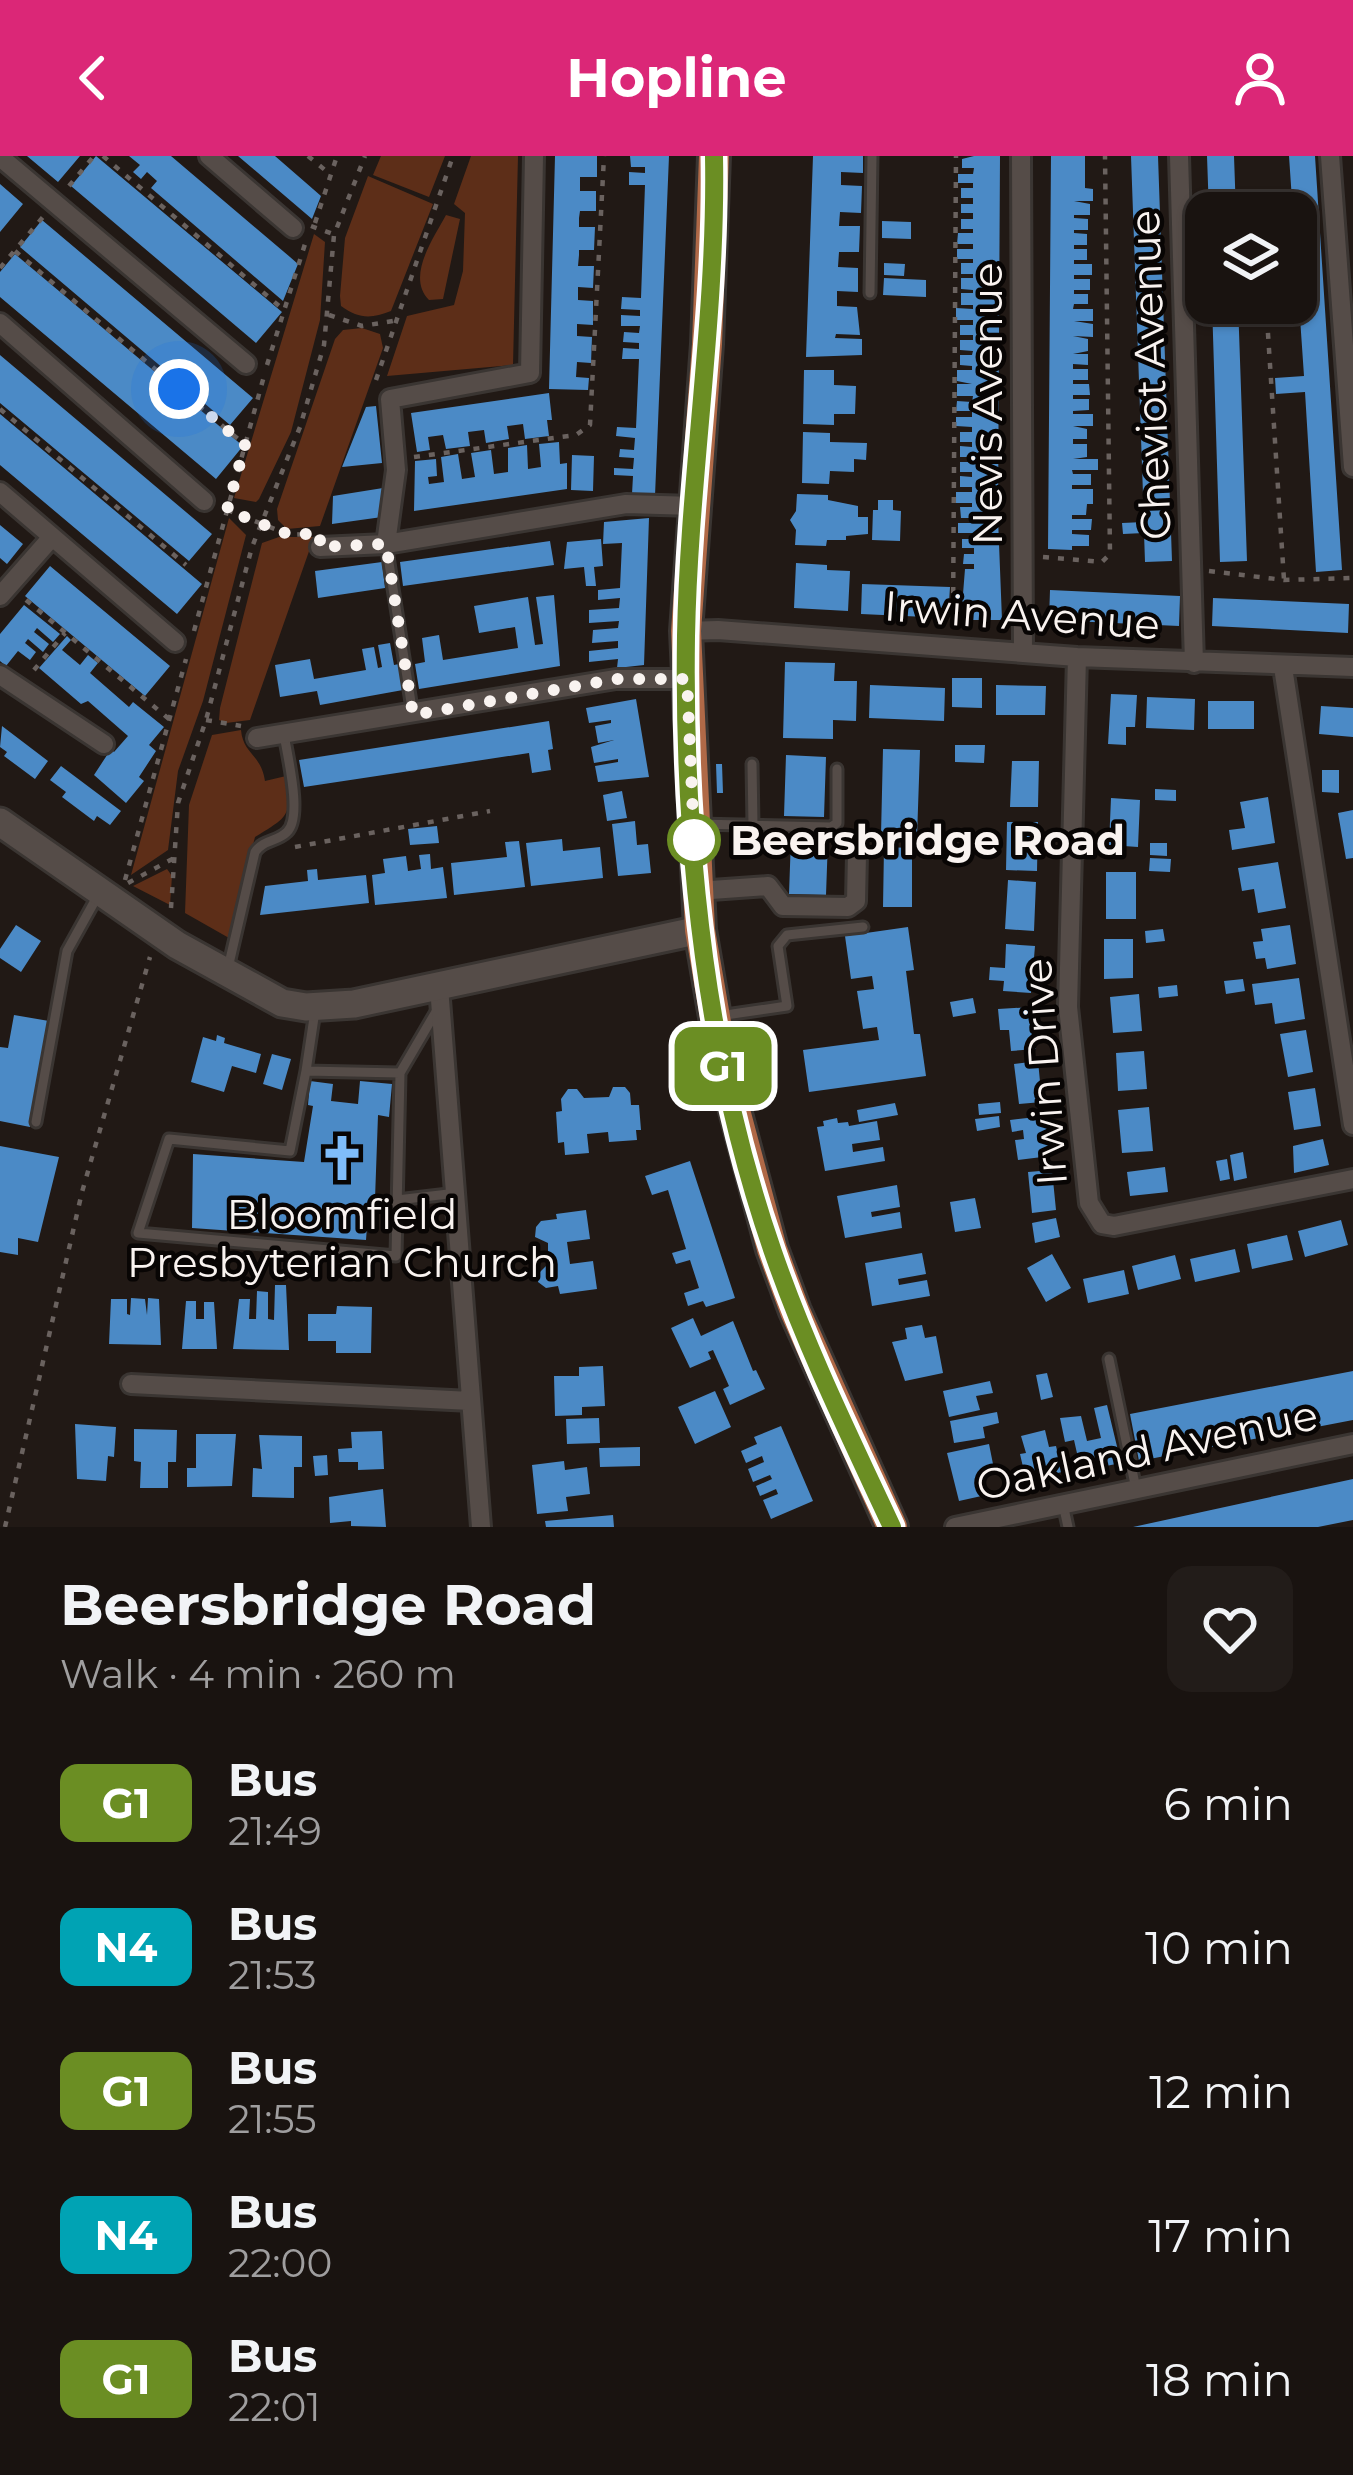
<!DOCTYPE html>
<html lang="en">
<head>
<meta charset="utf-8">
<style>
	:root { --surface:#191310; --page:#221c19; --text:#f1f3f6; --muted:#9f9e9f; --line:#373230; --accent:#db2777 }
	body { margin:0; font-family:Montserrat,sans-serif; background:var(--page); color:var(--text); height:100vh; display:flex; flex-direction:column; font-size:45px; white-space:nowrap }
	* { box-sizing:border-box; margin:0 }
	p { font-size:39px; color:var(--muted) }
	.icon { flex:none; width:66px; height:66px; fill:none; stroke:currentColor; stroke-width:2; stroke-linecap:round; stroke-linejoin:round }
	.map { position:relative; height:1371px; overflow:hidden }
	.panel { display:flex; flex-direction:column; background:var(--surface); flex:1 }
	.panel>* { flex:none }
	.badge { padding:0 24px; border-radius:18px; font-size:42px; line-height:78px }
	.tools { position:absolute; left:1185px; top:36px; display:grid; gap:24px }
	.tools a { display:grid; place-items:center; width:132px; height:132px; border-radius:24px; background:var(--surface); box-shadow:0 3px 9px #0004,0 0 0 3px var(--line); font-size:60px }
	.you { position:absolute; width:60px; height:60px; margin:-30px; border:9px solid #fff; border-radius:50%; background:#1a73e8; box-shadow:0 0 0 18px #1a73e833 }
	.map>.badge { position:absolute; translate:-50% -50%; box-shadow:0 0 0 6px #fff }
	.round { display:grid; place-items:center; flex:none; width:126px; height:126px; border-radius:24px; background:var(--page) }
	.headline { display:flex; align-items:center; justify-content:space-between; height:204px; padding:0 60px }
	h1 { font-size:57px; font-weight:700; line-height:90px }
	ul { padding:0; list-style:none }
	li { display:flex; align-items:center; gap:36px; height:144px; padding:0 60px }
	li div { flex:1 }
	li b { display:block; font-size:45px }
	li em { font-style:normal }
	li .badge { min-width:132px; font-weight:700; text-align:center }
	header { display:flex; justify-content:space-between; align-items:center; height:156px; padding:0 60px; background:var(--accent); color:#fff; font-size:54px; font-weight:700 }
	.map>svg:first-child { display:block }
	.green { fill:#5d2e18 }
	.building { fill:#4b8ac6 }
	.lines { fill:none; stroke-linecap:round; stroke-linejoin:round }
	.service-casing { stroke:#3a3532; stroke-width:15 }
	.minor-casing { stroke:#3a3532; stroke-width:24 }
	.secondary-casing { stroke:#3a3532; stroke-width:33 }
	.primary-casing { stroke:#3a3532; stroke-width:36 }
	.path { stroke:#6a625f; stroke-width:4.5; stroke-dasharray:6 9; stroke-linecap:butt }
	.service { stroke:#554c48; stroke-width:9 }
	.minor { stroke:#554c48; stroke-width:18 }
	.secondary { stroke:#554c48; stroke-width:27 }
	.primary { stroke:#b06947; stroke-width:30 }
	.line-casing { stroke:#fff; stroke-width:27 }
	.line { stroke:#6b8e23; stroke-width:18 }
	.walk { stroke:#f9f3f0; stroke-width:12; stroke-dasharray:0 21.6 }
	.stop-dot { fill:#fff; stroke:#6b8e23; stroke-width:6 }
	.labels { text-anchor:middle; stroke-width:9; stroke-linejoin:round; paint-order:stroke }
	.street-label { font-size:42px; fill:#f9f3f0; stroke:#080504 }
	.stop-label { font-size:42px; font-weight:bold; fill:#f9f3f0; stroke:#080504; text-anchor:start }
	.poi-label { font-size:42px; fill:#f9f3f0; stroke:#080504 }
</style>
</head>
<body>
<header><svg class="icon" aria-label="back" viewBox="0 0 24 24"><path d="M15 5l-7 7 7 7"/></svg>Hopline<svg class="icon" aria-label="person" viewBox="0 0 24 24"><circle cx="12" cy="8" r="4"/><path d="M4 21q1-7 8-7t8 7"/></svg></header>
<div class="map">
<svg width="1353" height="1371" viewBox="0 0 1353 1371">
	<rect width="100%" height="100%" fill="#211915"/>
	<path class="green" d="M381,0H445L429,41L373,19Z
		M471,0H518L513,209L387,220L407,160L454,149L463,115L465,57L454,48Z
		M368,20L433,48L391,155C371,163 359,163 341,150L340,140L345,82Z
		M446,59L460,63L443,143L429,144C406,121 433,83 446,59Z
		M314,78L325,86L320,164L291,276L259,343L256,346L234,342Z
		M362,172L380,178L383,192L320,370L287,373L278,364L277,353L335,183L343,174Z
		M229,362L246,379L203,545L178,615L168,694L131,719Z
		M279,381H314L250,564L226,567L219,564L220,552L262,387Z
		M241,574C243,598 261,598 265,625L286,620C291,661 290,659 255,681L229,782L185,757L189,649L212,579Z
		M167,713L172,720L170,749L133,730Z"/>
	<path class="building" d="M27,0H80L58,26Z
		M96,0L282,156L256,187L71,30Z
		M129,0H171L290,101L298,108L283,145L151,32L157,25L147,16L141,23L133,16L140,9Z
		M238,0H275L313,33L321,40L312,63Z
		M555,0H597V21H580V35H596V55H580L579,62V71H595L594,94H579V99L578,110H594L593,132L578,131V144L593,145V169L577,168V180L592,181L591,207L577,206L576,221L589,222L588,234L549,233Z
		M630,0H669L655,340L632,338L633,320L614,319V312L633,313L634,302L619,301L620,293L634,294L635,282L616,280L617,271L636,272L639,203H622L623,192L639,193V187L623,186L624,176L639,177L640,170H621V159L640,160V154L621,153L622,141L641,142L645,29H629V16L645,17V11H631Z
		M813,0H863V17L841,16V29L862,30L861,57L840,56L839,70H860L859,96H839L838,111L858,112V136L837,135V150L857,151L860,179L836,178L835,182L862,183V199L806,201Z
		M974,0H1000L998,362L1002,464H954V438H963L965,413H974V408H963L964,398H974V392H962V383H974V377H958V367H972V362H961L960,351H972V347H956V336H972V331H960V320L972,321V316H960V306H972V301H960V290L972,291V286H960V276H972V271L956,270V261H972V255H956L957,245L972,246L973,240H957V228H972L957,225V214H972V210L960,209V199H972L973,195L960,194V184H973V179H960V169H973V164H956V152L973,153V149H961V137H973V134L961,133V122H973V118H961V107H973V103H957V93H973V88H957L958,77H973V73H961V63H973V57H961V48H973V42H961V32H973V27H958V18H973L974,12H962V3Z
		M1051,0H1085V32L1093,33V45H1074L1090,48V59H1074V62L1088,63V74H1074V77L1087,78V89H1074V93H1087V104H1074V108H1092V119H1074V123H1090V134H1074V138H1088V148H1074L1073,153H1093V165H1074L1093,168V181L1073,180L1088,183V195L1073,198H1088V209L1073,208V213H1088V224H1073V228H1089L1090,239H1073V243H1089V254L1073,255V258H1093V270H1073L1087,273V283H1073V288H1087V301L1073,303H1098V314H1072L1073,318H1091V329H1072V333H1093V348H1087L1086,359H1072V363H1092L1091,374H1072V378L1089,379V390H1072V394L1048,393Z
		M1131,0H1158L1172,405L1145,406L1144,377L1123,378L1122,367L1144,366Z
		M1207,0H1234L1236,57H1209Z
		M1289,0H1315L1342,414L1316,416L1305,236L1276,238L1275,222L1304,220Z
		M0,28L23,48L0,76Z
		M42,64L253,242L230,269L20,91Z
		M882,65L911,66V83L882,82Z
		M15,98L243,290L216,323L0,141V116Z
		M884,107L905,108L904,120L884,119Z
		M884,122L926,124V141L883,139Z
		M1212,147H1238L1247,405L1220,406Z
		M0,199L212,378L189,405L0,247Z
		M804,214H834V229L856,230L855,258H834V269L803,268Z
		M549,237L552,264H547L549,280L525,283L523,268L507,270L509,283L486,287L484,274L468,276L470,290L446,293L443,279L428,281L430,294L417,296L411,257Z
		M376,250L382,307L342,311L366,251Z
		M0,258L202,428L177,458L0,309Z
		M803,276L830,277V286L867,287L866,304L854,303V316L830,315L829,328L802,327Z
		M559,286L560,308L567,307V333L414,355L415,305L436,303L437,320L428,321L429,328L444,326L441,301L458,298L462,323L475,321L471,297L491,294L494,318L508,316V292L527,289L528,313L541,311L539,288Z
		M572,299L594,300L593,335L571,334Z
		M383,332L382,361L332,368L333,340Z
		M797,338L828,339V344L858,350V361H868V378L846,380V384H827L826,390L795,389L796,374L790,364L796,355Z
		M878,344H893V354L901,355L900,385L872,384L873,354H878Z
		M649,362L644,509L617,512L618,503L589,506V495L618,492V485L592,487L593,474L618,472L619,465L589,467V454L619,452L620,442L598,444V434L620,432L622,387L603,388L604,366Z
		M0,369L23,388L7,408L0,402Z
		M601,383L603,410L594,411L596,430H586L584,411L564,413L567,386Z
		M550,385L554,409L403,430L400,406Z
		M382,406L385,432L318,442L315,415Z
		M796,407L827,409V414L850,415L848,455L794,452Z
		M50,410L170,510L145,540L25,440Z
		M862,428L950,431L948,462L861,458Z
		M1050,434L1180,440L1179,470L1049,464Z
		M554,439L560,510L419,533L415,508L425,506L422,482L439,479L443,504L518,492L515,471L479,477L474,450L528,441L535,489L543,488L536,441Z
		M1213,442L1349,448L1348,477L1212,470Z
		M24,449L60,478L53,486L37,472L34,476L49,488L43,496L28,483L25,487L36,496L30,504L18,495L6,510L0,505V478Z
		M67,480L71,484L62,494L80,509L88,499L98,507L90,517L129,551L133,546L164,571L149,589L156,595L139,621L144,625L126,647L94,619L111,593L114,596L128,580L88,545L81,548L39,512Z
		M390,487L394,509L399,508L403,534L320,549L317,535L280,541L275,509L310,503L314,523L366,514L362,493L374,491L378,512L382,511L378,489Z
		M785,506L835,507L834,525H857L856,565L833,564V583L783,582Z
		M952,522H982V552L952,551Z
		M870,529L945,532L944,565L869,562Z
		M996,529L1046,530L1045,559H996Z
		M1111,538L1137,539L1135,571H1126V589L1108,588Z
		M1147,541L1195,543L1194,574L1146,572Z
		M636,543L649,621L598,626L595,610L618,606V603L594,607L591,591L614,584L598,587L595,570L611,567V564L589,567L586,552Z
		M1208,545H1254V573H1208Z
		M1321,550L1353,552V581L1319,578Z
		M549,565L553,593L548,594L551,614L532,617L529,597L304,631L299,604Z
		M2,570L48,605L35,623L4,600L7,596L0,591Z
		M955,589H985L984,607L955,606Z
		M883,593L920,594L917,681L881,679Z
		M786,599L826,601L824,661L784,660Z
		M1012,605H1039L1038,651H1010Z
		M716,608H722L723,637H717Z
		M61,610L121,655L110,669L97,660L94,665L62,641L66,636L50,624Z
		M1322,614H1339V637L1322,636Z
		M1155,633L1176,634V645L1155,644Z
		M622,635L627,662L607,665L603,639Z
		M1268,641L1275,687L1232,694L1229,674L1245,672L1240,646Z
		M1111,642L1140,644L1138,691L1109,689Z
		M1353,654V702L1346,703L1338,657Z
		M635,665L637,689L648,688L651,717L618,720L612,668Z
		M1007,666H1038L1037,715L1006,714Z
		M437,670L439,687L410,689L408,673Z
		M791,682L828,683L826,739L789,738Z
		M562,683L563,695L600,691L603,722L531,730L526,687Z
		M519,685L525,731L454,739L451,707L507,701L505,686Z
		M1150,687H1167V700L1150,699Z
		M884,691L912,692V751H883Z
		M430,698L431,713L443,711L447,742L375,749L372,719L385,717L383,703L406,700L408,715L421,713L419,699Z
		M1150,702L1171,703L1170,716L1149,715Z
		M1278,706L1286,752L1258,757L1254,733L1242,735L1238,712Z
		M317,713L318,724L366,719L369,747L260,759L265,730L308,725L307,714Z
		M1106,716H1136V763H1106Z
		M1008,724L1036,726L1034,775L1005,773Z
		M16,769L41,785L21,816L0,802V793Z
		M1290,769L1296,808L1267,813L1265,802L1256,803L1253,786L1263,785L1261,773Z
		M908,771L914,814L906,815L914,878H920L926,920L809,936L803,894L879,884L877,871L863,873L857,835L874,833L872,820L851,823L845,780Z
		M1163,773L1165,785L1146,787L1145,775Z
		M1104,783H1133V822L1104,823Z
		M1006,788L1035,790L1031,837L1003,835L1004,825L989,824L990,811L1005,812Z
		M1299,822L1305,863L1275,868L1272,847L1255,849L1252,828Z
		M1243,823L1245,835L1226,838L1224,825Z
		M1177,829L1178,840L1159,842L1158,831Z
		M1139,838L1142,875L1113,877L1110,841Z
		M973,842L976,857L953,861L950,846Z
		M1033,851L1036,893L1011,895L1009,874H1000L998,853Z
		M14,859L49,865L30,971L0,965V891L8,892Z
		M1306,874L1313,916L1288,921L1280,878Z
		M217,879L225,882L224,887L261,898L256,917L232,910L224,936L191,926L203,881L216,885Z
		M1144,895L1147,933L1118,935L1116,897Z
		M272,898L291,903L282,934L263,928Z
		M1038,905L1042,946L1019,948L1014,908Z
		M310,925L333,928L331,945L358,948L360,925L392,928L389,961L378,959L375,1043H369L366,1084L192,1072L193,998L304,1006L313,950L308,949Z
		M613,931H625L630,937L631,949H639L641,974H636L637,984L609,986L608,976L587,978L589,997L565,999L564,986L558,987L556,956L562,955L561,943L568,933H577L584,942L609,941Z
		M1315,932L1321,970L1294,974L1288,936Z
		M1000,946L1001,957L979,959L978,948Z
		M895,947L898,959L859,966L857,954Z
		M1149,951L1153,995L1122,997L1118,954Z
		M999,960L1000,971L977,975L975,963Z
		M1045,960L1050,1000L1018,1004L1015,984L1024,983L1023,974L1012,976L1010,964Z
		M837,962L838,967L848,966L849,970L877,965L880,984L852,988L853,996L883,991L885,1005L825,1015L817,971L824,970L823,965Z
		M1323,983L1329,1009L1294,1017L1293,990Z
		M0,990L59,1001L38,1086L18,1082V1099L0,1096Z
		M1243,996L1247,1022L1234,1025L1230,999Z
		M1227,1003L1230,1023L1220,1025L1216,1005Z
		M690,1005L735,1142L706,1151L703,1145L688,1150L684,1137L699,1132L690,1104L676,1108L672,1097L686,1093L668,1034L652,1039L645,1020Z
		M1165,1011L1168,1036L1130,1040L1127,1016Z
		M1052,1014L1056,1054L1032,1057L1028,1016Z
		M897,1029L900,1051L871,1056L872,1061L900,1056L902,1072L845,1082L837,1040Z
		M975,1042L981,1072L955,1076L950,1046Z
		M586,1054L590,1083L567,1086L570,1108L593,1105L597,1133L560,1138L558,1130L546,1132L538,1126L539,1117L548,1108V1087L535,1081L536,1071L541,1065L557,1063L556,1058Z
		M1056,1062L1060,1081L1035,1087L1032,1067Z
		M1341,1064L1348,1089L1305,1101L1298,1075Z
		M1287,1079L1293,1104L1252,1113L1247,1088Z
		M1235,1093L1240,1116L1195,1126L1190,1103Z
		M922,1097L926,1118L898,1123L899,1129L927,1124L930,1140L872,1150L865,1107Z
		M1052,1098L1071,1132L1046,1146L1027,1112Z
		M1175,1099L1181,1123L1138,1134L1132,1110Z
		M1124,1114L1129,1138L1088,1147L1083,1123Z
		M275,1129H286L289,1194L233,1193L239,1143H250L249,1163H256L257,1135L268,1136V1163L274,1164Z
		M131,1142L145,1143L147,1159L148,1142L159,1143L161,1189L109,1188L111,1143H127V1158L130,1159Z
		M186,1145H196V1163H204V1146H214L217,1193H182Z
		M337,1150L372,1151L371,1197H336V1185H308V1158H336Z
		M693,1162L701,1180L733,1165L753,1215L756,1214L765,1233L730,1249L723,1233L729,1230L713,1194L708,1196L711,1203L690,1212L671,1172Z
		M922,1169L925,1182L936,1180L943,1217L905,1225L892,1186L907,1183L905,1172Z
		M603,1210L605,1250L582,1251V1259L555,1260L554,1220H579V1211Z
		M1353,1215V1264L1139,1305L1130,1258Z
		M1047,1217L1053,1241L1041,1244L1036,1219Z
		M990,1225L993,1237L976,1240L980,1254L949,1261L943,1235Z
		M715,1235L731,1271L695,1288L678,1251Z
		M1107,1249L1121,1307L1081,1315L1074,1284L1065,1286L1060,1262L1081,1260L1087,1285L1101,1282L1094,1252Z
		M997,1256L999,1267L983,1271L985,1282L954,1287L950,1265Z
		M599,1262L600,1287L567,1288L566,1263Z
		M75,1268L116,1271L114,1301L108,1300L106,1325L77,1323Z
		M781,1270L813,1345L771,1363L763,1344L778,1338L776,1333L760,1340L756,1330L772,1323L770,1319L753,1326L748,1313L764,1306L762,1300L746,1307L741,1295L757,1288L754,1281Z
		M134,1273L177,1274L176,1306H168V1332H140L141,1306L134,1305Z
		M1045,1274L1049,1291L1056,1290L1062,1316L1026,1324L1020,1298L1026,1297L1021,1280Z
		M382,1275L384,1313L358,1314V1306H339L338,1293L352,1292L351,1276Z
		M196,1278H236L232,1330L187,1331V1312H196Z
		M259,1279L302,1280V1311H294V1342L252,1341L253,1312L262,1313Z
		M989,1288L994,1313L981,1315L986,1339L959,1345L947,1297Z
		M640,1291V1310L600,1311L599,1292Z
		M327,1299L328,1319L315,1320L313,1300Z
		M564,1305L565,1314L587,1311L590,1338L566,1341L568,1355L537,1358L532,1309Z
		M1353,1323V1364L1318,1371H1133Z
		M383,1333L386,1371L351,1370V1365L330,1367L329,1341Z
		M613,1359L614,1371H546L545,1365Z"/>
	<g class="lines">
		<defs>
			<path id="service" d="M870,137L872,0
				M386,388L413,559
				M752,608L753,669
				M698,668L831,671L837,667V613
				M228,812L255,696C264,683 277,686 287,676C303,661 287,599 284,578
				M719,860L787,850L778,790L787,779L863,771
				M306,915L400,917L396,1100L138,1077L169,983L290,995Z
				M306,915L315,855
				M400,917L437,854
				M36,966L67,795L97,741
				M397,1044L457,1037
				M1109,1203L1136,1333
				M1063,1348L1068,1371"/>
			<path id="minor" d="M209,0L293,72
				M1021,0L1023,497
				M1179,0L1194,507
				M1330,0L1353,311
				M0,1L246,208
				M0,167L204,345
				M0,336L175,486
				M386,388L396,314L390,243L530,217L534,0
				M320,391L386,388L626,348L694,350
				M0,440L52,381
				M686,475L718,474L1077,501L1353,511
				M1077,501L1068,851L1089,1047L1102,1068L1114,1070L1353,1023
				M1283,511L1353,969
				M0,519L104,588
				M257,582L616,523H687
				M697,735L768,730L783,750L848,751L856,745L857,698
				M439,831L481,1371
				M131,1228L471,1245
				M955,1371L1353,1288"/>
			<path id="secondary" d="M0,666L177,789L282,847L306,851L354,848L700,774"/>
			<path id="primary" d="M714,0L707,188L686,475L700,774L724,913L772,1093L795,1155L892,1371"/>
		</defs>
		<use href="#service" class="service-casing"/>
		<use href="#minor" class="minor-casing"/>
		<use href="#secondary" class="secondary-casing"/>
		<use href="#primary" class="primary-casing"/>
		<path class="path" d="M103,0L285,155
			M308,0L331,19
			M69,30L94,0
			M315,67L337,0
			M311,70L333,78
			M15,95L244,288
			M0,112L43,61
			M1266,147L1284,424
			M329,159L362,170L393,165
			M267,209L305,88
			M376,224L453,0
			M0,253L186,409
			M414,301L576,279L590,269L604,0
			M227,354L290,379L306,378
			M1043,401L1102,406L1110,398L1105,0
			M1209,415L1284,424L1353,422
			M26,444L169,563
			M953,467L956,0
			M194,475L264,220
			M34,514L65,477
			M206,564L241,570
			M295,691L490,655
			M125,724L186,503
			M128,727L176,701
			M171,752L178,647L206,564L252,391L300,271L324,189L334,79L365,0
			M5,1371L82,1036L150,801"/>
		<use href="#service" class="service"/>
		<use href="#minor" class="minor"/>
		<use href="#secondary" class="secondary"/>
		<use href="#primary" class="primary"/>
	</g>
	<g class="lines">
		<defs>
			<path id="line" d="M714,0C717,160 689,320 686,480C683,687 705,900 773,1096C806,1191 850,1281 892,1371"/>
		</defs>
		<use href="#line" class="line-casing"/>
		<use href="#line" class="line"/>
		<path class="walk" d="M179,233L245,289L227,354L290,379L320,377V391L386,388L413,559L616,523H687L694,684"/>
	</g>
	<defs>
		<symbol id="church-bare" viewBox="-9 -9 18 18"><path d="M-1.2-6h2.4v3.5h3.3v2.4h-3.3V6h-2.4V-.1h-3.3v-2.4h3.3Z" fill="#7fbdfa" stroke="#080504" stroke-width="2.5" paint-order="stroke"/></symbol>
	</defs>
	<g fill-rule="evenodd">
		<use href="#church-bare" x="309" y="969" width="66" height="66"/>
	</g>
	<circle class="stop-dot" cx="694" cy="684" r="24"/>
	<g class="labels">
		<g class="street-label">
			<text transform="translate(1150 219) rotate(-92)" y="15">Cheviot Avenue</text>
			<text transform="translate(987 248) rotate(-90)" y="15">Nevis Avenue</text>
			<text transform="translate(1022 459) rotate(4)" y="15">Irwin Avenue</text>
			<text transform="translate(1044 916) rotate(-94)" y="15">Irwin Drive</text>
			<text transform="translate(1147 1294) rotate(-12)" y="15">Oakland Avenue</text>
		</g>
		<g class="stop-label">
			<text x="730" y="699">Beersbridge Road</text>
		</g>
		<g class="poi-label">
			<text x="342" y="1073">Bloomfield<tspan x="342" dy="48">Presbyterian Church</tspan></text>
		</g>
	</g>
</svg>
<div class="tools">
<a><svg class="icon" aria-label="layers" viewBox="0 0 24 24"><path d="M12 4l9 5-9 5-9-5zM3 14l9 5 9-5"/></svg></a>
</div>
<div class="you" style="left:179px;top:233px"></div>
<b class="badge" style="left:723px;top:910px;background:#6b8e23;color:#fff">G1</b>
</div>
<section class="panel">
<div class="headline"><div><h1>Beersbridge Road</h1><p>Walk · 4 min · 260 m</p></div><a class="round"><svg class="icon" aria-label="heart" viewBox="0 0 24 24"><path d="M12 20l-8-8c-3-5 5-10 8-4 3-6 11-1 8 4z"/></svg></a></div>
<ul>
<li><span class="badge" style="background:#6b8e23;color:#fff">G1</span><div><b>Bus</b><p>21:49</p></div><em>6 min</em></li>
<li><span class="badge" style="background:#00a3b4;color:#fff">N4</span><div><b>Bus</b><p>21:53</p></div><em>10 min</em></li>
<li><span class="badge" style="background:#6b8e23;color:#fff">G1</span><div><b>Bus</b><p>21:55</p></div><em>12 min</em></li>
<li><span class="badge" style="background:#00a3b4;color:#fff">N4</span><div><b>Bus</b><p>22:00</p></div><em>17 min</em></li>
<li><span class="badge" style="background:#6b8e23;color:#fff">G1</span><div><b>Bus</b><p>22:01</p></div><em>18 min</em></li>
</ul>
</section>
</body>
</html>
